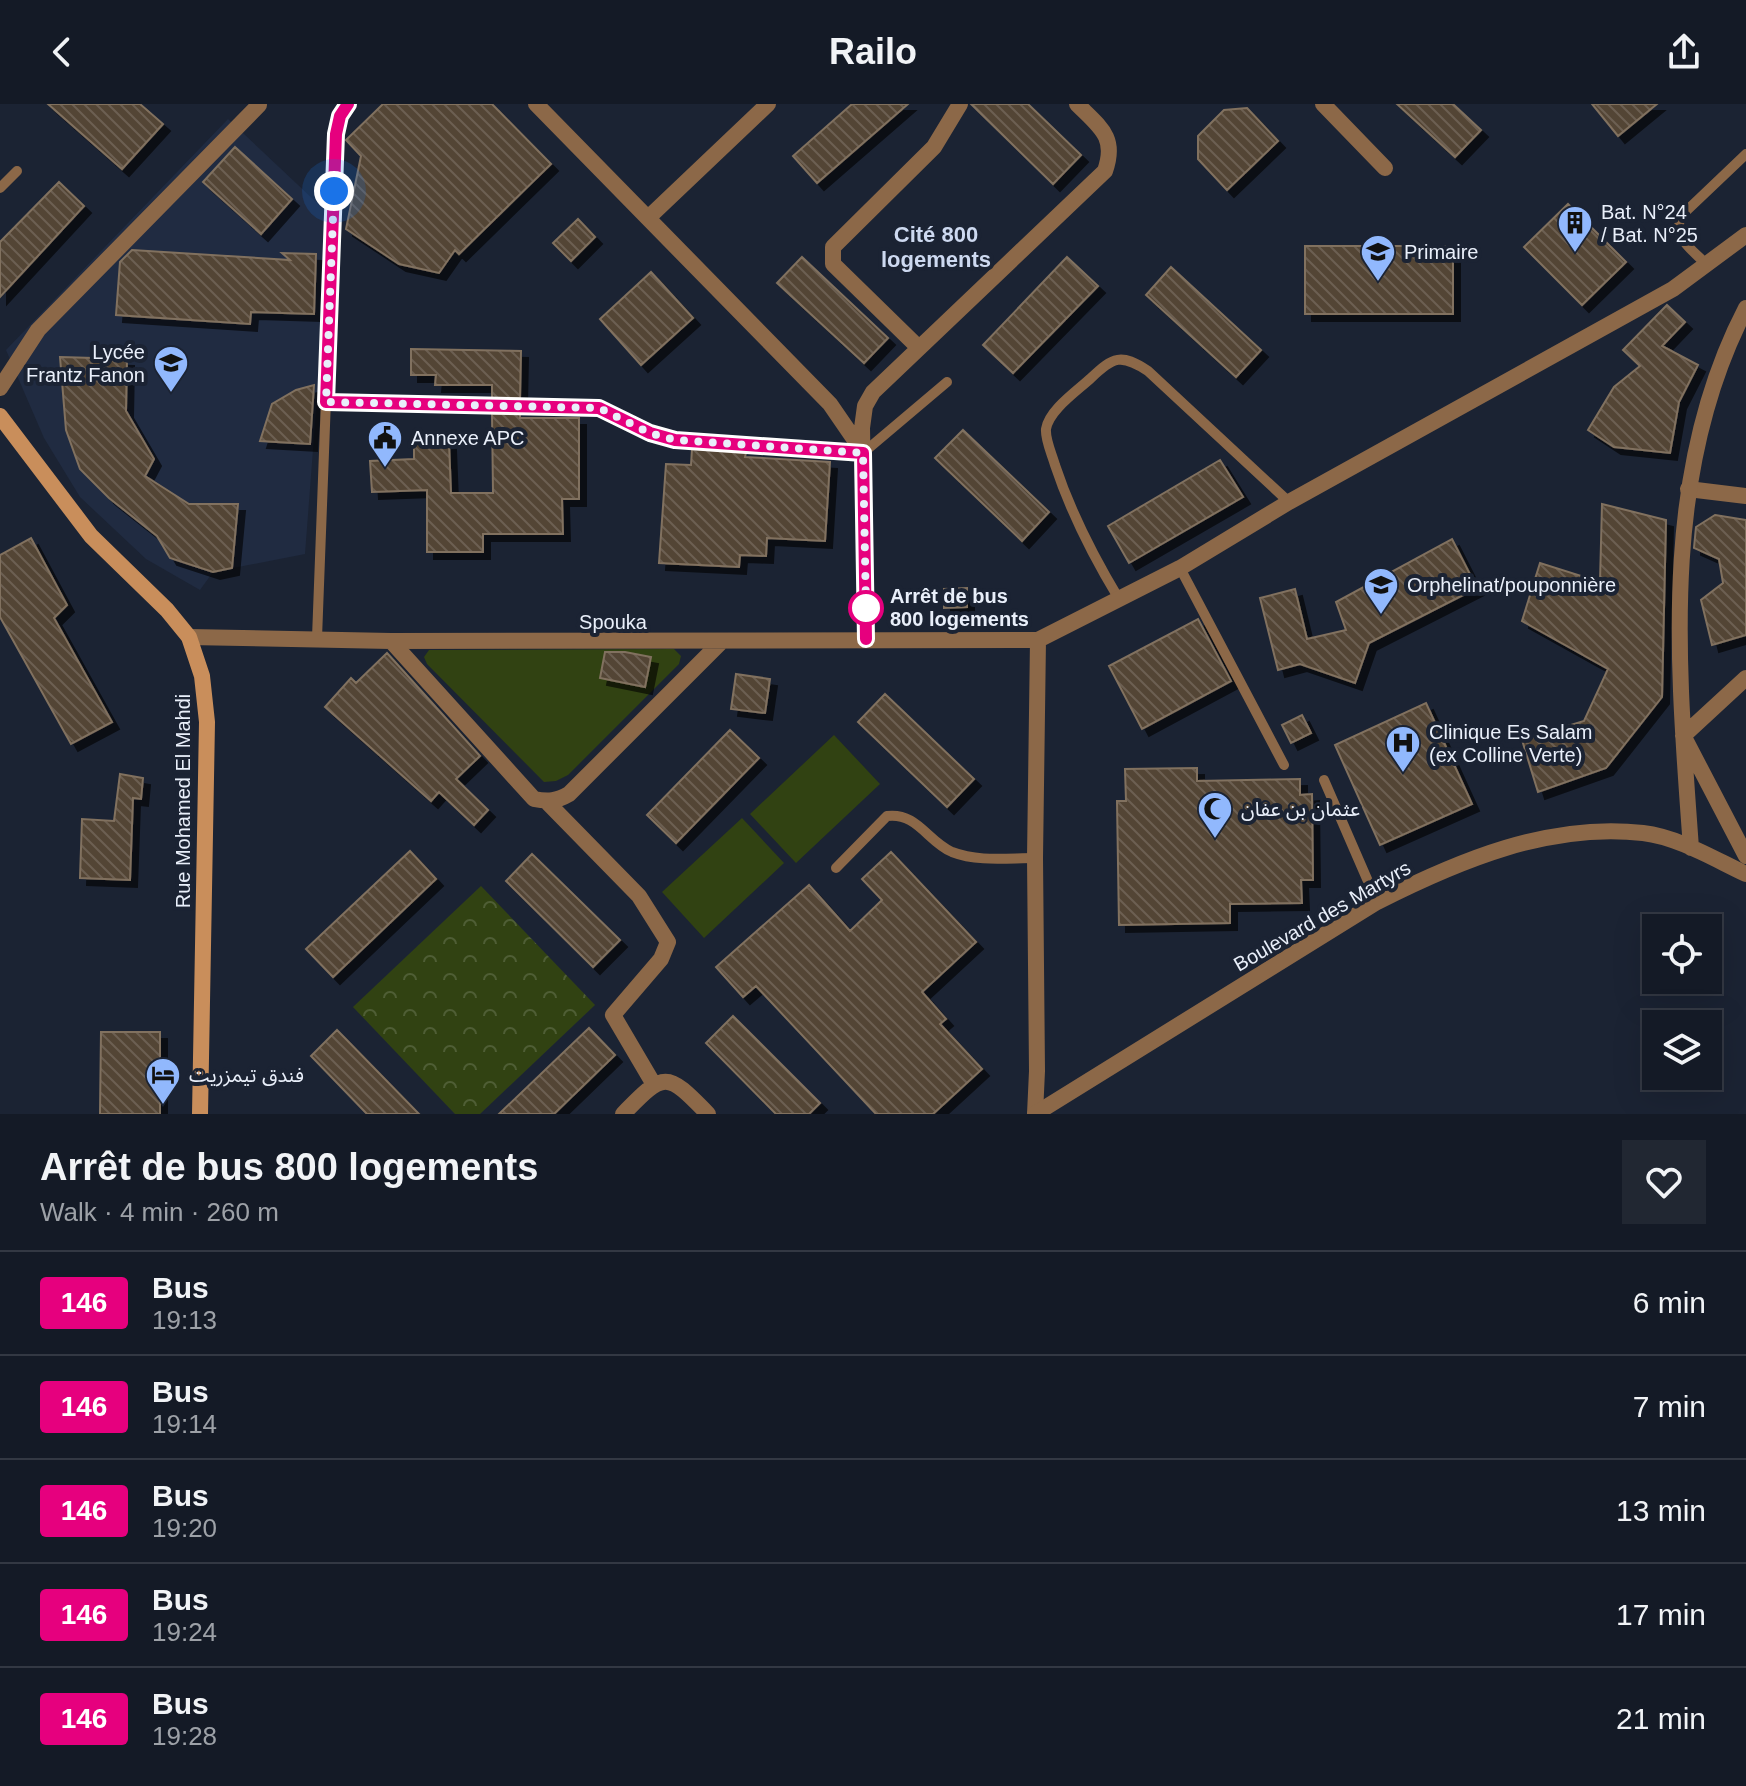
<!DOCTYPE html>
<html lang="en">
<head>
<meta charset="utf-8">
<style>
	:root { --surface:#141a26; --page:#212732; --text:#f1f3f6; --muted:#9da1a7; --line:#333843 }
	body { margin:0; font-family:Helvetica,"Noto Sans Arabic",sans-serif; background:var(--page); color:var(--text); height:100vh; display:flex; flex-direction:column; font-size:30px; white-space:nowrap }
	* { box-sizing:border-box; margin:0 }
	p { font-size:26px; color:var(--muted) }
	.icon { flex:none; width:44px; height:44px; fill:none; stroke:currentColor; stroke-width:2; stroke-linecap:round; stroke-linejoin:round }
	.map { position:relative; height:1010px; overflow:hidden }
	.side { display:flex; flex-direction:column; background:var(--surface); flex:1 }
	.side>* { flex:none }
	.badge { padding:0 16px; border-radius:6px; font-size:28px; line-height:52px }
	.buttons { position:absolute; left:1642px; top:810px; display:grid; gap:16px }
	.buttons a { display:grid; place-items:center; width:80px; height:80px; border-radius:0px; background:var(--surface); box-shadow:0 8px 32px #0002,0 0 0 2px var(--line); font-size:40px }
	.you { position:absolute; width:40px; height:40px; margin:-20px; border:6px solid #fff; border-radius:50%; background:#1a73e8; box-shadow:0 0 0 12px #1a73e833 }
	.map>.badge { position:absolute; translate:-50% -50%; box-shadow:0 0 0 4px #fff }
	.round { display:grid; place-items:center; flex:none; width:84px; height:84px; border-radius:0px; background:var(--page) }
	.headline { display:flex; align-items:center; justify-content:space-between; height:136px; padding:0 40px }
	h1 { font-size:38px; font-weight:800; line-height:60px }
	ul { padding:0; list-style:none }
	li { display:flex; align-items:center; gap:24px; height:104px; padding:0 40px; border-top:2px solid var(--line) }
	li div { flex:1 }
	li b { display:block; font-size:30px }
	li em { font-style:normal }
	li .badge { min-width:88px; font-weight:700; text-align:center }
	header { display:flex; justify-content:space-between; align-items:center; height:104px; padding:0 40px; background:var(--surface); font-size:36px; font-weight:800 }
	.map>svg:first-child { display:block }
	.built { fill:#202b41 }
	.green { fill:#314212 }
	.park { fill:url(#park-crowns) }
	.building { fill:url(#building-back-hatch); stroke:#81715f; stroke-width:2; filter:url(#shadow) }
	.lines { fill:none; stroke-linecap:round; stroke-linejoin:round }
	.service { stroke:#8c6848; stroke-width:10 }
	.minor { stroke:#8c6848; stroke-width:16 }
	.tertiary { stroke:#8c6848; stroke-width:16 }
	.secondary { stroke:#c98e5b; stroke-width:16 }
	.line-casing { stroke:#fff; stroke-width:18 }
	.line { stroke:#e6007e; stroke-width:12 }
	.walk { stroke:#e9effa; stroke-width:8; stroke-dasharray:0 14.4 }
	.stop-dot { fill:#fff; stroke:#e6007e; stroke-width:4 }
	.labels { text-anchor:middle; stroke-width:8; stroke-linejoin:round; paint-order:stroke }
	.poi-label { font-size:20px; fill:#e9effa; stroke:#1b2333; text-anchor:start }
	.stop-label { font-size:20px; font-weight:bold; fill:#e9effa; stroke:#1b2333; text-anchor:start }
	.street-label { font-size:20px; fill:#e9effa; stroke:#1b2333 }
	.neighbourhood-label { font-size:22px; font-weight:bold; fill:#cdd9f0; stroke:#1b2333 }
</style>
</head>
<body>
<header><svg class="icon" aria-label="back" viewBox="0 0 24 24"><path d="M15 5l-7 7 7 7"/></svg>Railo<svg class="icon" aria-label="share" viewBox="0 0 24 24"><path d="M12 15V3M7 8l5-5 5 5M5 13v7h14v-7"/></svg></header>
<div class="map">
<svg width="1746" height="1010" viewBox="0 0 1746 1010">
	<defs>
		<pattern id="park-crowns" width="20" height="18" patternUnits="userSpaceOnUse" patternTransform="scale(2)"><rect width="20" height="18" fill="#314212"/><path d="M2 6a3 3 0 1 1 6 0M12 15a3 3 0 1 1 6 0" fill="none" stroke="#4f5e35"/></pattern>
		<pattern id="building-back-hatch" width="6" height="6" patternUnits="userSpaceOnUse" patternTransform="scale(2)"><rect width="6" height="6" fill="#534434"/><path d="M-1 5l2 2M0 0l6 6M5-1l2 2" fill="none" stroke="#6c5f52"/></pattern>
		<filter id="shadow"><feDropShadow dx="7" dy="7" stdDeviation="0" flood-color="#0009"/></filter>
	</defs>
	<rect width="100%" height="100%" fill="#1b2333"/>
	<path class="built" d="M228,15L331,112L305,450L213,468L200,486L146,455L80,393L44,334L6,246Z"/>
	<path class="green" d="M674,545L681,552L679,560L568,671L556,677L544,678L427,560L424,553L429,546Z
		M834,631L880,680L796,759L750,710Z
		M742,714L784,759L704,834L662,788Z"/>
	<path class="park" d="M481,782L595,901L480,1010H455L353,903Z"/>
	<path class="building" d="M48,0H140L163,20L122,65Z
		M383,0H492L551,60L459,150L455,146L439,169L399,160L346,125L361,52L346,36Z
		M852,0H908L817,79L793,52Z
		M971,0H1028L1081,51L1053,80Z
		M1397,0H1453L1481,26L1455,53Z
		M1592,0H1657L1618,32Z
		M1247,4L1278,37L1227,86L1198,55V32L1224,6Z
		M235,43L292,95L261,130L203,78Z
		M59,78L84,102L0,193V138Z
		M1568,100L1626,158L1582,201L1524,143Z
		M578,115L595,133L571,157L553,139Z
		M1305,142H1453V210H1305Z
		M132,146L290,156L282,149L316,150L314,210L251,208L250,220L116,211L120,158Z
		M802,153L888,234L864,259L777,179Z
		M1067,153L1098,182L1013,269L983,241Z
		M1171,163L1261,246L1236,273L1146,191Z
		M651,168L693,214L641,261L600,215Z
		M1667,201L1685,218L1662,242L1698,261L1679,298L1670,349L1614,343L1588,326L1614,283L1640,262L1623,246Z
		M411,245L521,247L520,294H492V281H435L436,271H411Z
		M60,253L127,255L126,307L154,355L145,372L189,400H238L232,464L213,468L170,454L157,432L109,394L80,365L66,326Z
		M314,281L310,340L260,337L272,300L296,286Z
		M492,310H520V314H579V395H562L563,430H483V448H427V386L372,388L370,357L414,355V340L449,339L451,389H493Z
		M963,326L1049,408L1022,437L935,354Z
		M692,345L746,349L745,353L830,358L825,437L767,434L766,452L740,451L739,463L659,459L666,360L691,361Z
		M1220,356L1243,393L1129,459L1108,422Z
		M1602,400L1666,416L1662,593L1606,664L1538,688L1522,636L1584,617L1608,565L1522,517L1540,459L1600,478Z
		M1715,411L1746,416V531L1712,541L1701,496L1723,479L1719,455L1694,444L1696,423Z
		M31,434L67,501L54,514L112,618L71,640L0,513V451Z
		M1452,435L1477,484L1369,539L1355,579L1300,560L1278,566L1260,494L1295,485L1307,535L1346,526L1336,498Z
		M967,484V503L944,504V485Z
		M1198,515L1231,577L1142,625L1109,562Z
		M605,548H625L651,553L645,583L600,574Z
		M387,549L480,652L456,675L488,706L474,721L439,688L431,697L325,603L351,574L356,579Z
		M736,570L770,575L765,609L731,605Z
		M885,590L974,675L947,703L858,618Z
		M1426,599L1472,700L1380,741L1335,641Z
		M1302,611L1311,629L1291,639L1282,621Z
		M730,626L759,654L676,739L647,711Z
		M1197,664V677L1300,675V691L1312,690L1313,776H1301L1302,799L1230,800V819L1119,821L1117,697H1126L1125,665Z
		M120,670L143,674L141,695L133,694L130,776L80,774L82,715L114,717Z
		M410,747L436,775L333,873L306,845Z
		M891,748L976,838L922,888L946,915L940,920L982,965L933,1010H876L756,882L743,893L716,863L809,781L850,827L882,796L862,775Z
		M532,750L620,836L593,863L506,777Z
		M733,912L820,999L809,1010H776L706,939Z
		M589,924L615,951L554,1010H499Z
		M337,926L419,1010H367L311,952Z
		M101,928H160V1010H100Z"/>
	<g class="lines">
		<path class="service" d="M0,84L17,67
			M1707,161C1693,146 1672,134 1681,112L1746,50
			M326,298L599,304L650,329L675,336L863,349L947,278
			M1180,464L1284,661
			M1119,495C1093,452 1071,409 1055,361C1052,350 1045,336 1046,325C1049,306 1077,287 1091,274C1113,253 1121,249 1148,267L1289,398
			M317,534L336,30L340,12L348,0
			M1324,676L1377,798
			M836,764L887,712C917,708 928,738 952,748C978,758 1007,754 1035,754"/>
		<path class="minor" d="M536,0L830,300L863,348
			M1323,0L1385,64
			M648,114L768,0
			M919,244L833,160V143L934,43L960,0
			M0,284L38,226L259,1
			M1688,385L1746,392
			M189,533L391,537L1038,536
			M866,535L862,324L865,302L873,288L1105,67C1117,33 1100,23 1077,0
			M391,537L534,695C548,698 557,697 569,690L721,538
			M547,698L639,792L668,838L661,855L613,911L653,979
			M623,1010C665,967 666,967 708,1010
			M1035,1010L1037,967L1035,754L1038,536L1180,464L1289,398L1673,185L1746,131"/>
		<path class="tertiary" d="M1683,632L1746,574
			M1686,637L1746,752
			M1691,744C1678,563 1659,371 1746,204
			M1035,1010L1377,798C1458,757 1550,718 1643,729C1678,733 1714,755 1746,770"/>
		<path class="secondary" d="M0,312L91,432L167,506L189,533L202,572L207,618L200,1010"/>
	</g>
	<g class="lines">
		<defs>
			<path id="line" d="M348,0L340,12L336,30L326,298L599,304L650,329L675,336L863,349L866,535"/>
		</defs>
		<use href="#line" class="line-casing"/>
		<use href="#line" class="line"/>
		<path class="walk" d="M334,87L326,298L599,304L650,329L675,336L863,349L866,504"/>
	</g>
	<defs>
		<symbol id="building-pin" viewBox="-11 -11 22 30"><path d="M0 17L-7.5 6A9.5 9.5 0 1 1 7.5 6Z" fill="#91b8fd" stroke="#1b2333"/><path d="M-4-6H4V6H1V3H-1V6H-4ZM-2.5-4.3h1.7v1.8h-1.7ZM.8-4.3h1.7v1.8H.8ZM-2.5-1h1.7V.8h-1.7ZM.8-1h1.7V.8H.8Z" fill="#111"/></symbol>
		<symbol id="school-pin" viewBox="-11 -11 22 30"><path d="M0 17L-7.5 6A9.5 9.5 0 1 1 7.5 6Z" fill="#91b8fd" stroke="#1b2333"/><path d="M0-5L7-2L0 1L-7-2ZM-4 1L0 2.5L4 1V4Q0 6-4 4Z" fill="#111"/></symbol>
		<symbol id="civic-pin" viewBox="-11 -11 22 30"><path d="M0 17L-7.5 6A9.5 9.5 0 1 1 7.5 6Z" fill="#91b8fd" stroke="#1b2333"/><path d="M-.6-6.5H3V-4.5H.6V-3L4-1V1h2V6H-6V1h2V-1L-.6-3ZM-1.2 2.5V6h2.4V2.5Z" fill="#111"/></symbol>
		<symbol id="hospital-pin" viewBox="-11 -11 22 30"><path d="M0 17L-7.5 6A9.5 9.5 0 1 1 7.5 6Z" fill="#91b8fd" stroke="#1b2333"/><path d="M-5-5h3v3.5h4V-5h3V5h-3V1.5h-4V5h-3Z" fill="#111"/></symbol>
		<symbol id="mosque-pin" viewBox="-11 -11 22 30"><path d="M0 17L-7.5 6A9.5 9.5 0 1 1 7.5 6Z" fill="#91b8fd" stroke="#1b2333"/><path d="M3.5-4.9A6 6 0 1 0 3.5 4.9A5 5 0 1 1 3.5-4.9Z" fill="#111"/></symbol>
		<symbol id="hotel-pin" viewBox="-11 -11 22 30"><path d="M0 17L-7.5 6A9.5 9.5 0 1 1 7.5 6Z" fill="#91b8fd" stroke="#1b2333"/><path d="M-6-4.5h1.5V1H6V5H4.5V3h-9V5H-6ZM-4 0a1.8 1.8 0 1 1 3.6 0ZM.5 0V-2.5h3Q6-2.5 6 0Z" fill="#111"/></symbol>
	</defs>
	<g fill-rule="evenodd">
		<use href="#building-pin" x="1555" y="99" width="40" height="54"/>
		<use href="#school-pin" x="1358" y="128" width="40" height="54"/>
		<use href="#school-pin" x="151" y="239" width="40" height="54"/>
		<use href="#civic-pin" x="365" y="314" width="40" height="54"/>
		<use href="#school-pin" x="1361" y="461" width="40" height="54"/>
		<use href="#hospital-pin" x="1383" y="619" width="40" height="54"/>
		<use href="#mosque-pin" x="1195" y="685" width="40" height="54"/>
		<use href="#hotel-pin" x="143" y="951" width="40" height="54"/>
	</g>
	<circle class="stop-dot" cx="866" cy="504" r="16"/>
	<g class="labels">
		<g class="poi-label">
			<text x="1601" y="115">Bat. N°24<tspan x="1601" dy="23">/ Bat. N°25</tspan></text>
			<text x="1404" y="155">Primaire</text>
			<text x="145" y="255" text-anchor="end">Lycée<tspan x="145" dy="23">Frantz Fanon</tspan></text>
			<text x="411" y="341">Annexe APC</text>
			<text x="1407" y="488">Orphelinat/pouponnière</text>
			<text x="1429" y="635">Clinique Es Salam<tspan x="1429" dy="23">(ex Colline Verte)</tspan></text>
			<text x="1241" y="712">عثمان بن عفان</text>
			<text x="189" y="978">فندق تيمزريت</text>
		</g>
		<g class="stop-label">
			<text x="890" y="499">Arrêt de bus<tspan x="890" dy="23">800 logements</tspan></text>
		</g>
		<g class="street-label">
			<text x="613" y="525">Spouka</text>
			<text transform="translate(183 697) rotate(-90)" y="7">Rue Mohamed El Mahdi</text>
			<text transform="translate(1322 812) rotate(-30)" y="7">Boulevard des Martyrs</text>
		</g>
		<g class="neighbourhood-label">
			<text x="936" y="138">Cité 800<tspan x="936" dy="25">logements</tspan></text>
		</g>
	</g>
</svg>
<div class="buttons">
<a><svg class="icon" aria-label="locate" viewBox="0 0 24 24"><circle cx="12" cy="12" r="6"/><path d="M12 2v4M12 18v4M2 12h4M18 12h4"/></svg></a>
<a><svg class="icon" aria-label="layers" viewBox="0 0 24 24"><path d="M12 4l9 5-9 5-9-5zM3 14l9 5 9-5"/></svg></a>
</div>
<div class="you" style="left:334px;top:87px"></div>
</div>
<section class="side">
<div class="headline"><div><h1>Arrêt de bus 800 logements</h1><p>Walk · 4 min · 260 m</p></div><a class="round"><svg class="icon" aria-label="heart" viewBox="0 0 24 24"><path d="M12 20l-8-8c-3-5 5-10 8-4 3-6 11-1 8 4z"/></svg></a></div>
<ul>
<li><span class="badge" style="background:#e6007e;color:#fff">146</span><div><b>Bus</b><p>19:13</p></div><em>6 min</em></li>
<li><span class="badge" style="background:#e6007e;color:#fff">146</span><div><b>Bus</b><p>19:14</p></div><em>7 min</em></li>
<li><span class="badge" style="background:#e6007e;color:#fff">146</span><div><b>Bus</b><p>19:20</p></div><em>13 min</em></li>
<li><span class="badge" style="background:#e6007e;color:#fff">146</span><div><b>Bus</b><p>19:24</p></div><em>17 min</em></li>
<li><span class="badge" style="background:#e6007e;color:#fff">146</span><div><b>Bus</b><p>19:28</p></div><em>21 min</em></li>
</ul>
</section>
</body>
</html>
